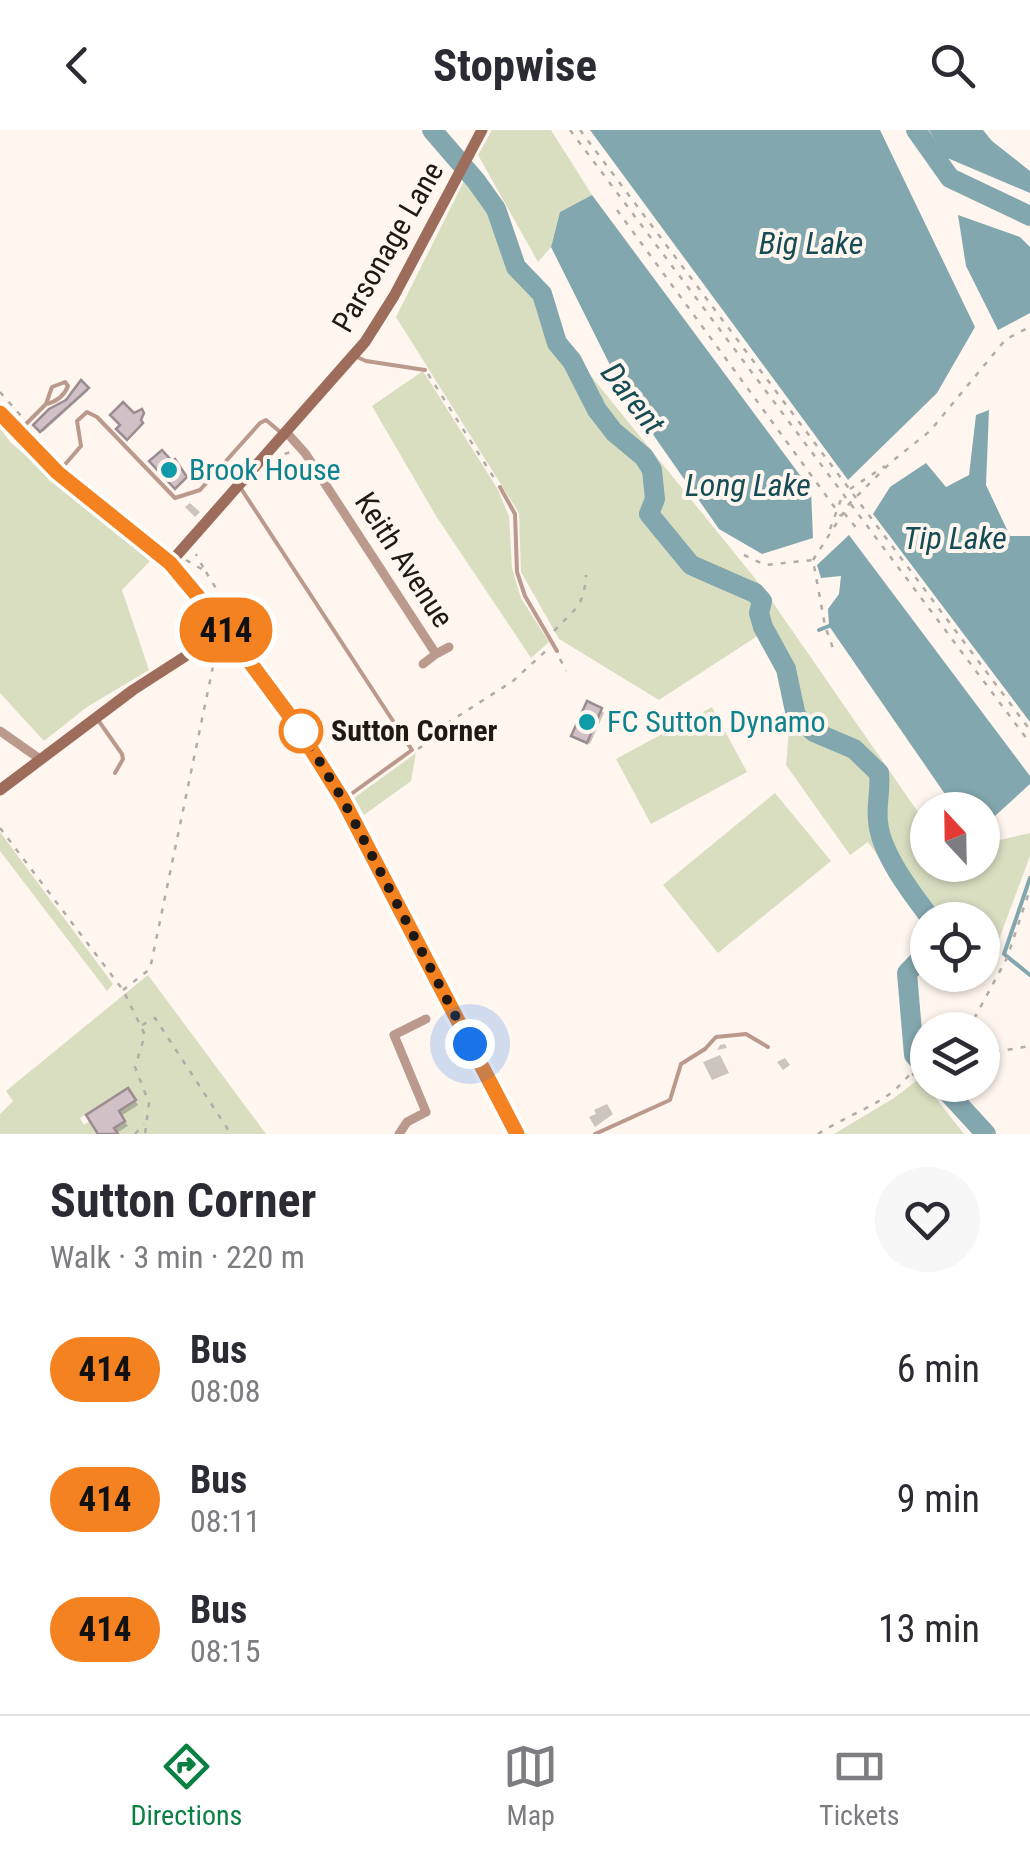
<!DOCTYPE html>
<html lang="en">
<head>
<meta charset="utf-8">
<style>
	:root { --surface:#fff; --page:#f7f7f7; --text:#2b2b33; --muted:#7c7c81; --line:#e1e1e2; --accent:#0b8043 }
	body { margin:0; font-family:"Roboto Condensed",sans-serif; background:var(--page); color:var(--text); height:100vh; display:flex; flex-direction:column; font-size:38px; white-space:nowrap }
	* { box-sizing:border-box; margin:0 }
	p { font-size:32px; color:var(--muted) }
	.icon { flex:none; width:55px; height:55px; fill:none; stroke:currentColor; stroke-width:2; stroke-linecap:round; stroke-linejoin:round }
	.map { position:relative; height:1004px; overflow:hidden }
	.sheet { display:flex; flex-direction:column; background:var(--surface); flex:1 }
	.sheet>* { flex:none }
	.badge { padding:0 20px; border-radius:32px; font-size:35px; line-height:65px }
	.needle { width:65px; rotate:338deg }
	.buttons { position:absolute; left:910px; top:662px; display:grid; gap:20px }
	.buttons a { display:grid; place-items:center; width:90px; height:90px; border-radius:50%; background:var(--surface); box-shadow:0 2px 8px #0004; font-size:50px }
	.you { position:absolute; width:50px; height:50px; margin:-25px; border:8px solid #fff; border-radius:50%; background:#1a73e8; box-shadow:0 0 0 15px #1a73e833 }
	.map>.badge { position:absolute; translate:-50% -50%; box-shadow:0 0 0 5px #fff }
	.round { display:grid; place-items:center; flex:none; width:105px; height:105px; border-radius:52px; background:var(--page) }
	.summary { display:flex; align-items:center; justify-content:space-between; height:170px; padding:0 50px }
	h1 { font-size:48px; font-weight:700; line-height:75px }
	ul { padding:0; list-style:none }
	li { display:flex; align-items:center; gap:30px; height:130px; padding:0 50px }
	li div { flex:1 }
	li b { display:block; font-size:38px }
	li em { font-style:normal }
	li .badge { min-width:110px; font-weight:700; text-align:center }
	header { display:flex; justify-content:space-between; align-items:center; height:130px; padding:0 50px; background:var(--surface); font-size:45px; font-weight:700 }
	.tabs { display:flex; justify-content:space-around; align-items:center; height:140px; border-top:2px solid var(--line); background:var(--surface); font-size:28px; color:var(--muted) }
	.tabs a { display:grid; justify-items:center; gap:5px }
	.tabs .active { color:var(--accent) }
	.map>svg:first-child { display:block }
	.green { fill:#d9dec1 }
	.water { fill:#83a7ae }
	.shadow { fill:#0003 }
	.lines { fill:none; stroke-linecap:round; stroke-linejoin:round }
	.stream { stroke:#83a7ae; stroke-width:4 }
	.river { stroke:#83a7ae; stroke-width:20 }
	.building { fill:#d1c1c7; stroke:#9c8c92; stroke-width:2.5 }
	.path { stroke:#b3aca6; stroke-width:2.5; stroke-dasharray:5 8; stroke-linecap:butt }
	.lane { stroke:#bc998d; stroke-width:4 }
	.street { stroke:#bc998d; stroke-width:9 }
	.secondary { stroke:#9d6c5b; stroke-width:11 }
	.primary { stroke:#854b36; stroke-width:12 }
	.line-casing { stroke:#fff; stroke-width:22 }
	.line { stroke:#f58220; stroke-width:15 }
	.walk { stroke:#1e1915; stroke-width:10; stroke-dasharray:0 18 }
	.culture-dot { fill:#0f9aa8; stroke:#fef6ef; stroke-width:4 }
	.stop-dot { fill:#fff; stroke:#f58220; stroke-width:5 }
	.labels { text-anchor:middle; stroke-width:8; stroke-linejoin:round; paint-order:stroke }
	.street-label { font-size:30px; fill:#1e1915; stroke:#fef6ef }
	.culture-label { font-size:30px; fill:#0d838f; stroke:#fef6ef; text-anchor:start }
	.stop-label { font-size:30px; font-weight:bold; fill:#1e1915; stroke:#fef6ef; text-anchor:start }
	.water-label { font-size:32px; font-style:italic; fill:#164c55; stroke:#fef6ef }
</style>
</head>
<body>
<header><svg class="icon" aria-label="back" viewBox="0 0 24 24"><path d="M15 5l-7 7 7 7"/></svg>Stopwise<svg class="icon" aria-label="search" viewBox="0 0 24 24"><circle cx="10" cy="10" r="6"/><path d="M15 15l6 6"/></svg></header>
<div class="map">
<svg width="1030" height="1004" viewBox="0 0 1030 1004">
	<rect width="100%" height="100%" fill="#fef6ef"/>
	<path class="green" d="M492,0H551L592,65L560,82L551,117L538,132L478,25Z
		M466,47L495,86L514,139L538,167L553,213L588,264L587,241L762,457L927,695L928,735H982L983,714L1030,703V726L992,828L983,819L982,790H928L927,794L868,712L850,725L786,635C792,583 788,548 762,503L659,570L559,509L521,442L519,383L396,187Z
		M423,241L497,358L509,386L512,438L521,468L549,512L531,528L436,386L372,276Z
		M0,298L11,313L150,431L122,460L149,540L87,577L44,611L0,563Z
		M712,577L747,642L651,694L616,629Z
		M416,623L411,651L364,685L354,668Z
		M775,663L831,731L718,823L663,755Z
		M0,702L113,854L107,861L0,721Z
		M148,845L266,1004H116L114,998L125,991L119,981L120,962L80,988L84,995L90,991L98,1004H0V984L13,971L6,961Z
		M920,948L964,1004H834L894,968Z"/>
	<path class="water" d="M590,0H880L975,197L937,263L848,350Z
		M929,0H983L992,11L1030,41V63L945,27Z
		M592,65L811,360L813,408L762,424L719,399L624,263L551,117L560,82Z
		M958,85L1020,107L1030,117V183L998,200L966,136Z
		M989,280L986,355L1010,406H1030V592L873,384L890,357L926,333L946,357L969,345L976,285Z
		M849,405L1030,646V654L983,697L982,680H956L829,496L828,479L839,464L841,446L821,448L817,435Z"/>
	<path class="shadow" d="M82,254L88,261L43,302L37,295L68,272Z
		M190,373L200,382L195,387L185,377Z
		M601,580L604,583L590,614L577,608Z
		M725,914L727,918L717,920L720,915Z
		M720,925L729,943L712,950L703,932Z
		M785,928L790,935L783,940L777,932Z
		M132,966L138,975L121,986L128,996L115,1004H101L90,986Z
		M607,974L613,984L595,997L589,987L596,984L594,980Z"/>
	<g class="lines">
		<path class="stream" d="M819,500L829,496
			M1030,748L1004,824L1030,845"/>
		<path class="river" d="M432,0L476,51L496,79L516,137L542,164L557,213L572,231L597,280L614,302L644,327L652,340L655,369L649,384L691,435L755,463L762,471L759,483L763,497L786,539L796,586L814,602L854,619L879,643C881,660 876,675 878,691C880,723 913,765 932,790
			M916,0L950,48L1030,86
			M928,821L907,843L914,925L928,940
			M941,955L986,1004"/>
	</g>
	<path class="building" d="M81,250L89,258L40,302L33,295L49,279L66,270Z
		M123,272L134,283L142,279L144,283L141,290L143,293L127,310L116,299L120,295L110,285Z
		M162,320L172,331L175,329L187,347L175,359L149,331Z
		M587,571L602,578L587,613L571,606Z
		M128,958L136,970L119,981L125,991L114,998L118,1004H98L86,985Z"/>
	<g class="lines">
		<path class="path" d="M570,0L1030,613
			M580,0L1030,600
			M617,80L841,386
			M428,244L496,351
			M0,262L22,287
			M266,342L284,324L291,322
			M850,359L885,336
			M844,383L858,400
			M830,399L843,364
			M744,425L765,435L813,430L825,496L834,521
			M186,430L205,441L196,424
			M813,430L849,374L890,333L930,301L1006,209L1030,197
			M206,442L241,499
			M554,501C574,479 584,478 586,445
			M560,529L566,541
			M418,619L439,605L449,592L513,551L549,518
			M0,698L123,860L145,905L135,937L149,973L145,1004
			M123,860L150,839L216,522
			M142,895L155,888L231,1004
			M968,900L1007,828L1030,759
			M982,924L1030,916
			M912,945L928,938
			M135,1004L144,994
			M818,1004C841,989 869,979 891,963C905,952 913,938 928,929
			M992,1004L994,1003"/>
		<path class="lane" d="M357,227L366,231L425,240
			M21,299L46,274L52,257L65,252L68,256C64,266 56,272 46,274
			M61,339L81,316L77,291L87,282L97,287L175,368L200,360L260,293L266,290L279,301
			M240,357L412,620L347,667
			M500,357L515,384L517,442L525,466L557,521
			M98,590L122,624L123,629L115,643
			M595,1004L670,970L681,934L705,919L716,907L746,904L768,917"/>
		<path class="street" d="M287,303L305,323L436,524L449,517
			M423,534L436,524
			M0,601L40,629
			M399,1004L407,992L426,982L394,905L426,889"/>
		<path class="secondary" d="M170,433L365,212L394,166L482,0
			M0,660L133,560L226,500"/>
		<path class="primary" d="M0,283L57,343L170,433L226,500L292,589L343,669L517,1004"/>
	</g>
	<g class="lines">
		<defs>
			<path id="line" d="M0,283L58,343L170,433L226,500L292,589L343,670L517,1004"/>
		</defs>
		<use href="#line" class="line-casing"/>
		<use href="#line" class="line"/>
		<path class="walk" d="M301,601L343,670L470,914"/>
	</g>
	<g class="culture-dot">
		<circle cx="169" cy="340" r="10"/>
		<circle cx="587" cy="592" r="10"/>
	</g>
	<circle class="stop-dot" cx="301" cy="601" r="20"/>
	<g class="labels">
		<g class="street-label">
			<text transform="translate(388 117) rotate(-60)" y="10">Parsonage Lane</text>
			<text transform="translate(404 430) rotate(57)" y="10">Keith Avenue</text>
		</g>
		<g class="culture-label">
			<text x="189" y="350">Brook House</text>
			<text x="607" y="602">FC Sutton Dynamo</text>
		</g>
		<g class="stop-label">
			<text x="331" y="611">Sutton Corner</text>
		</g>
		<g class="water-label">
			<text x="811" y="124">Big Lake</text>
			<text transform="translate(633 268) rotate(52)" y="11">Darent</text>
			<text x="748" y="366">Long Lake</text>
			<text x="955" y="419">Tip Lake</text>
		</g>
	</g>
</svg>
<div class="buttons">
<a><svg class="needle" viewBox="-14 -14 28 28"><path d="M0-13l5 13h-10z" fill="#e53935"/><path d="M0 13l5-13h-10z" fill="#7c7c81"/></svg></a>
<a><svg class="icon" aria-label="locate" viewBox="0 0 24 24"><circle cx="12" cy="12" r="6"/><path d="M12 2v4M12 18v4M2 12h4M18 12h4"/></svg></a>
<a><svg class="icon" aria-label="layers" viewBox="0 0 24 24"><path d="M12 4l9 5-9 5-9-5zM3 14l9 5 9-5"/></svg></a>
</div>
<div class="you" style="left:470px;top:914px"></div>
<b class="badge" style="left:226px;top:500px;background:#f58220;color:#111">414</b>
</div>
<section class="sheet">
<div class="summary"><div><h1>Sutton Corner</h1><p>Walk · 3 min · 220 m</p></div><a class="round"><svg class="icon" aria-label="heart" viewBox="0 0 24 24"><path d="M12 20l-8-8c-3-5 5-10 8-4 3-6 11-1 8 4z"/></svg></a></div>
<ul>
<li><span class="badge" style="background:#f58220;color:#111">414</span><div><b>Bus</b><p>08:08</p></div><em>6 min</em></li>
<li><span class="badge" style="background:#f58220;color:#111">414</span><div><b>Bus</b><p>08:11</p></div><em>9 min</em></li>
<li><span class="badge" style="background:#f58220;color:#111">414</span><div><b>Bus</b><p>08:15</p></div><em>13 min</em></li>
</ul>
</section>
<nav class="tabs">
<a class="active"><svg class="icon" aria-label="directions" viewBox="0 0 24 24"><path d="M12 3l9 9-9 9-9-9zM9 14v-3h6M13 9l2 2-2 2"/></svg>Directions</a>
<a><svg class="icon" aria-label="map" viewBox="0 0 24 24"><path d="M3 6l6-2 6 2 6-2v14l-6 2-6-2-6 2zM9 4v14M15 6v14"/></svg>Map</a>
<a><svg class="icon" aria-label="tickets" viewBox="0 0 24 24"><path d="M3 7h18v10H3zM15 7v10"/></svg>Tickets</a>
</nav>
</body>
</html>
